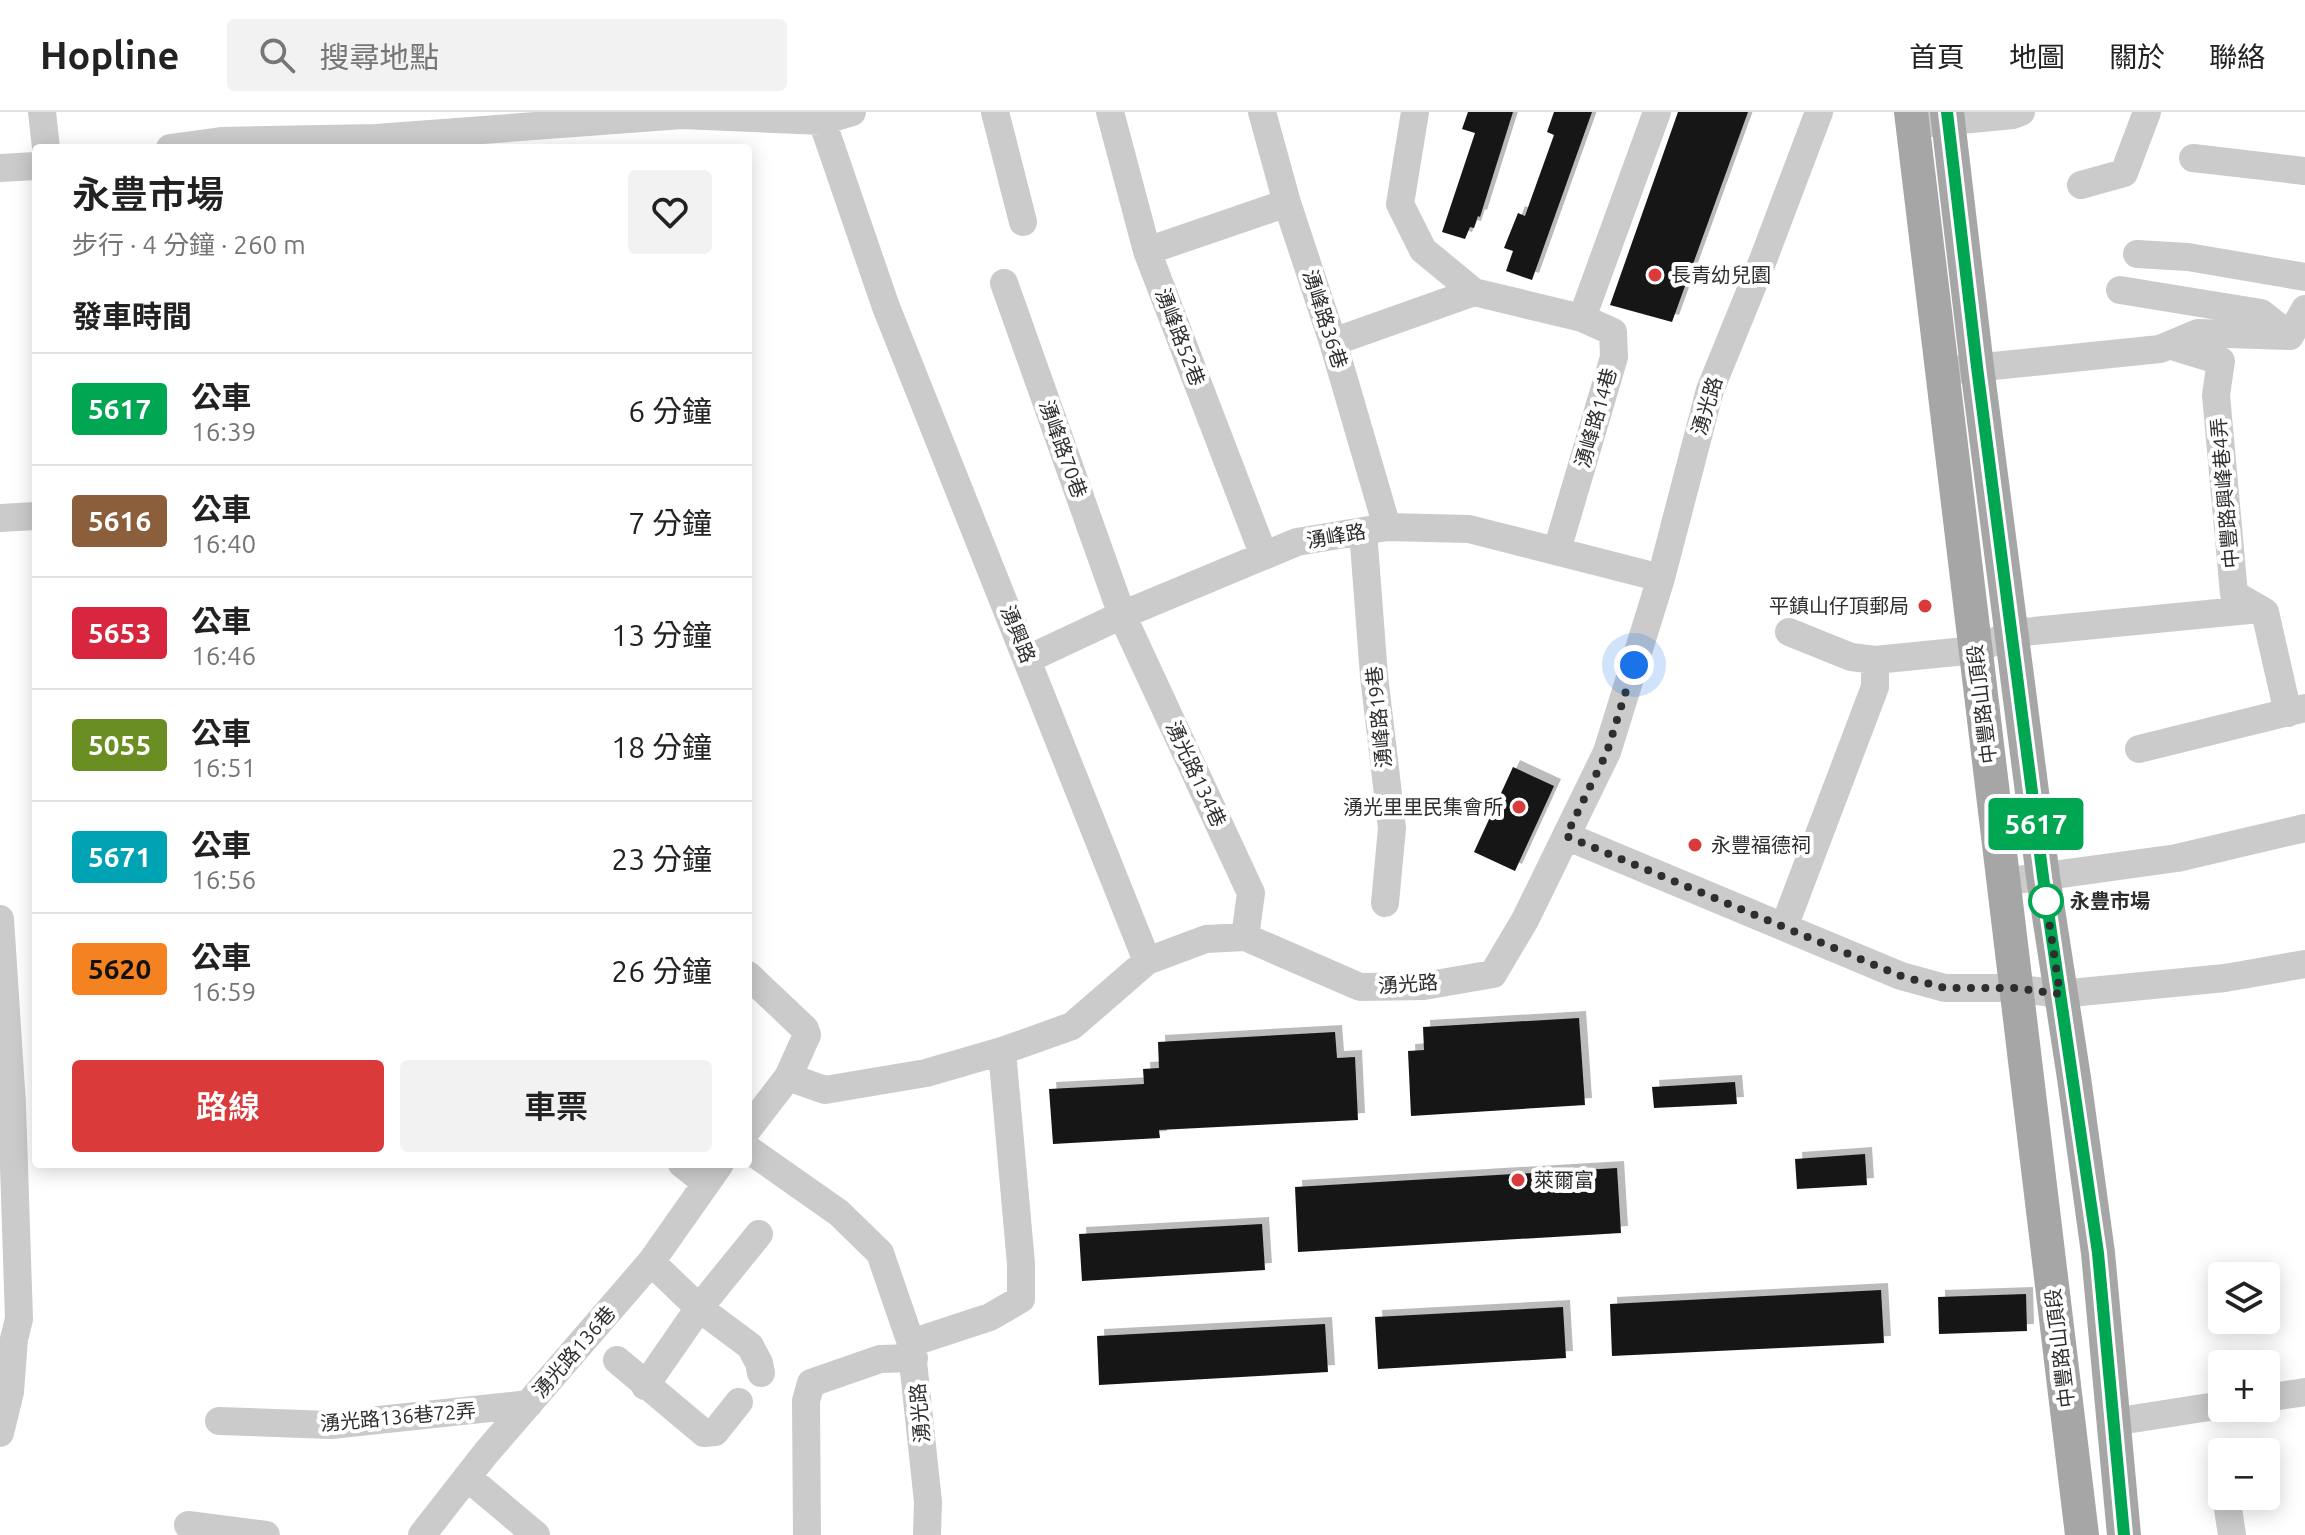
<!DOCTYPE html>
<html lang="zh-TW">
<head>
<meta charset="utf-8">
<style>
	:root { --surface:#fff; --page:#f2f2f2; --text:#222; --muted:#767676; --line:#e0e0e0; --accent:#db3a3a }
	body { margin:0; font-family:Ubuntu,"Noto Sans TC",sans-serif; background:var(--page); color:var(--text); height:100vh; display:flex; flex-direction:column; font-size:30px; white-space:nowrap }
	* { box-sizing:border-box; margin:0 }
	p { font-size:26px; color:var(--muted) }
	.icon { flex:none; width:44px; height:44px; fill:none; stroke:currentColor; stroke-width:2; stroke-linecap:round; stroke-linejoin:round }
	.map { position:relative; flex:1; overflow:hidden }
	.drawer { position:absolute; left:32px; top:32px; width:720px; height:1024px; display:flex; flex-direction:column; background:var(--surface); border-radius:8px; box-shadow:0 4px 20px #0003 }
	.drawer>* { flex:none }
	.badge { padding:0 16px; border-radius:6px; font-size:28px; line-height:52px }
	.buttons { position:absolute; left:2208px; top:1150px; display:grid; gap:16px }
	.buttons a { display:grid; place-items:center; width:72px; height:72px; border-radius:8px; background:var(--surface); box-shadow:0 4px 20px #0003; font-size:40px }
	.you { position:absolute; width:40px; height:40px; margin:-20px; border:6px solid #fff; border-radius:50%; background:#1a73e8; box-shadow:0 0 0 12px #1a73e833 }
	.map>.badge { position:absolute; translate:-50% -50%; box-shadow:0 0 0 4px #fff }
	h2 { padding:0 40px; font-size:30px; line-height:72px }
	.round { display:grid; place-items:center; flex:none; width:84px; height:84px; border-radius:8px; background:var(--page) }
	.summary { display:flex; align-items:center; justify-content:space-between; height:136px; padding:0 40px }
	h1 { font-size:38px; font-weight:600; line-height:60px }
	.action { display:flex; gap:16px; margin-top:auto; padding:16px 40px }
	.action a { flex:1; height:92px; border-radius:8px; background:var(--accent); color:#fff; font-size:32px; font-weight:600; line-height:92px; text-align:center }
	.action a+a { background:var(--page); color:var(--text) }
	ul { padding:0; list-style:none }
	li { display:flex; align-items:center; gap:24px; height:112px; padding:0 40px; border-top:2px solid var(--line) }
	li div { flex:1 }
	li b { display:block; font-size:30px }
	li em { font-style:normal }
	li .badge { min-width:88px; font-weight:700; text-align:center }
	header { display:flex; align-items:center; gap:48px; box-sizing:border-box; height:112px; padding:0 40px; background:var(--surface); border-bottom:2px solid var(--line) }
	header strong { font-size:38px }
	nav { display:flex; gap:44px; margin-inline-start:auto; font-size:28px }
	.search { width:560px; height:72px; background:var(--page); display:flex; align-items:center; gap:20px; box-sizing:border-box; padding:0 28px; border-radius:8px; color:var(--muted); font-size:30px }
	.map>svg:first-child { display:block }
	.building { fill:#151515; filter:url(#shadow) }
	.lines { fill:none; stroke-linecap:round; stroke-linejoin:round }
	.minor { stroke:#cbcbcb; stroke-width:28 }
	.major { stroke:#a6a6a6; stroke-width:34 }
	.line-casing { stroke:#fff; stroke-width:18 }
	.line { stroke:#00a651; stroke-width:12 }
	.walk { stroke:#2e2e2e; stroke-width:8; stroke-dasharray:0 14.4 }
	.poi-dot { fill:#db3a3a; stroke:#fff; stroke-width:3 }
	.stop-dot { fill:#fff; stroke:#00a651; stroke-width:4 }
	.labels { text-anchor:middle; stroke-width:8; stroke-linejoin:round; paint-order:stroke }
	.poi-label { font-size:20px; fill:#2e2e2e; stroke:#fff; text-anchor:start }
	.street-label { font-size:20px; fill:#2e2e2e; stroke:#fff }
	.stop-label { font-size:20px; font-weight:bold; fill:#2e2e2e; stroke:#fff; text-anchor:start }
</style>
</head>
<body>
<header>
<strong>Hopline</strong>
<div class="search"><svg class="icon" aria-label="search" viewBox="0 0 24 24"><circle cx="10" cy="10" r="6"/><path d="M15 15l6 6"/></svg>搜尋地點</div>
<nav><a>首頁</a><a>地圖</a><a>關於</a><a>聯絡</a></nav>
</header>
<div class="map">
<svg width="2305" height="1423" viewBox="0 0 2305 1423">
	<defs>
		<filter id="shadow"><feDropShadow dx="7" dy="-7" stdDeviation="0" flood-color="#0004"/></filter>
	</defs>
	<rect width="100%" height="100%" fill="#fff"/>
	<path class="building" d="M1468,0H1513L1480,105L1478,104L1474,116L1470,115L1465,127L1442,120L1475,21L1462,17Z
		M1554,0H1592L1532,168L1506,159L1513,139L1504,136L1518,101L1525,104L1531,87L1554,23L1547,20Z
		M1678,0H1748L1672,210L1610,193Z
		M1513,655L1554,674L1515,759L1474,740Z
		M1579,906L1585,993L1411,1004L1408,939L1424,938L1423,915Z
		M1335,920L1337,946L1355,945L1358,1008L1159,1018L1160,1026L1053,1032L1049,977L1144,972L1143,957L1159,956L1158,930Z
		M1735,970L1737,992L1654,996L1652,975Z
		M1865,1042L1867,1073L1797,1077L1795,1047Z
		M1617,1056L1621,1121L1298,1140L1295,1075Z
		M1262,1112L1265,1158L1082,1169L1079,1122Z
		M1881,1178L1884,1231L1612,1244L1610,1192Z
		M2026,1182L2027,1219L1939,1222L1938,1185Z
		M1563,1195L1566,1246L1378,1257L1375,1205Z
		M1325,1212L1328,1260L1099,1273L1097,1224Z"/>
	<g class="lines">
		<path class="minor" d="M42,0L46,36
			M819,0L886,195L1147,849
			M995,0L1023,110
			M1110,0L1147,139L1264,444
			M1262,0L1287,91L1333,230L1387,415
			M1415,0L1400,92L1423,138L1474,180L1582,206L1613,220L1614,245L1557,438
			M1930,11L2013,3L2021,0
			M170,36L221,29L376,26L682,3L822,9L852,0
			M2193,46L2305,59
			M0,56L36,54
			M2081,73L2124,61L2147,0
			M1147,139L1287,91
			M2137,142L2188,145L2305,165
			M1004,171L1122,503L1251,781L1245,825
			M2120,178L2261,201L2290,224
			M1582,206L1657,0
			M1333,230L1474,180
			M2169,233L2221,249L2216,283L2234,482L2265,500L2288,601
			M1955,258L2160,237L2198,221L2290,224L2305,197
			M0,406L36,404
			M1363,419L1374,564L1392,716L1385,791
			M1789,520L1851,545L1875,548L1976,538L2013,521L2259,497
			M1028,547L1122,503L1297,430L1387,415L1469,417L1661,466
			M2139,637L2305,596
			M1566,724L1901,864L1945,876H2015L2060,882L2225,866L2305,852
			M2003,770L2177,746L2305,716
			M0,807L12,993L19,1207L14,1227L10,1280L0,1321
			M1784,815L1875,575V548
			M748,863L805,917L807,923L788,965
			M748,1017L788,965L825,978L926,961L1002,939
			M748,1037L839,1101L880,1141L911,1231
			M682,1052L705,1070
			M651,1150L699,1196L750,1234L759,1251L761,1261
			M617,1248L704,1321L715,1320L739,1290
			M645,1274L699,1196L759,1122
			M2266,1286L2305,1280
			M219,1309L331,1313L529,1292
			M2113,1310L2222,1293
			M467,1365L536,1423
			M2228,1397L2232,1423
			M188,1413L266,1423
			M422,1423L486,1341L651,1150L720,1052
			M807,1423L806,1289L811,1271L880,1247L914,1246
			M927,1423L928,1390L911,1231L990,1205L1021,1187V1152L1002,939L1072,914L1147,849L1206,827L1245,825L1360,875L1424,874L1493,862L1525,808L1607,640L1661,466L1710,278L1763,148L1819,0"/>
		<path class="major" d="M1911,0L2082,1423
			M1947,0L1977,255L2043,765L2074,966L2098,1141L2124,1423"/>
	</g>
	<g class="lines">
		<defs>
			<path id="line" d="M1947,0L1977,255L2043,765L2098,1141L2124,1423"/>
		</defs>
		<use href="#line" class="line-casing"/>
		<use href="#line" class="line"/>
		<path class="walk" d="M1634,553L1607,640L1566,724L1901,864L1945,876H2015L2060,882L2046,789"/>
	</g>
	<g class="poi-dot">
		<circle cx="1655" cy="163" r="8"/>
		<circle cx="1925" cy="494" r="8"/>
		<circle cx="1519" cy="695" r="8"/>
		<circle cx="1695" cy="733" r="8"/>
		<circle cx="1518" cy="1068" r="8"/>
	</g>
	<circle class="stop-dot" cx="2046" cy="789" r="16"/>
	<g class="labels">
		<g class="poi-label">
			<text x="1671" y="170">長青幼兒園</text>
			<text x="1909" y="501" text-anchor="end">平鎮山仔頂郵局</text>
			<text x="1503" y="702" text-anchor="end">湧光里里民集會所</text>
			<text x="1711" y="740">永豐福德祠</text>
			<text x="1534" y="1075">萊爾富</text>
		</g>
		<g class="street-label">
			<text transform="translate(1325 207) rotate(72)" y="7">湧峰路36巷</text>
			<text transform="translate(1180 225) rotate(69)" y="7">湧峰路52巷</text>
			<text transform="translate(1707 294) rotate(-73)" y="7">湧光路</text>
			<text transform="translate(1596 306) rotate(-74)" y="7">湧峰路14巷</text>
			<text transform="translate(1063 337) rotate(70)" y="7">湧峰路70巷</text>
			<text transform="translate(2225 381) rotate(-95)" y="7">中豐路興峰巷4弄</text>
			<text transform="translate(1336 424) rotate(-10)" y="7">湧峰路</text>
			<text transform="translate(1018 522) rotate(68)" y="7">湧興路</text>
			<text transform="translate(1982 592) rotate(-97)" y="7">中豐路山頂段</text>
			<text transform="translate(1379 605) rotate(-96)" y="7">湧峰路19巷</text>
			<text transform="translate(1196 662) rotate(65)" y="7">湧光路134巷</text>
			<text transform="translate(1408 872) rotate(-4)" y="7">湧光路</text>
			<text transform="translate(2060 1236) rotate(-97)" y="7">中豐路山頂段</text>
			<text transform="translate(574 1240) rotate(-49)" y="7">湧光路136巷</text>
			<text transform="translate(920 1301) rotate(-95)" y="7">湧光路</text>
			<text transform="translate(398 1305) rotate(-5)" y="7">湧光路136巷72弄</text>
		</g>
		<g class="stop-label">
			<text x="2070" y="796">永豊市場</text>
		</g>
	</g>
</svg>
<div class="buttons">
<a><svg class="icon" aria-label="layers" viewBox="0 0 24 24"><path d="M12 4l9 5-9 5-9-5zM3 14l9 5 9-5"/></svg></a>
<a>+</a>
<a>−</a>
</div>
<div class="you" style="left:1634px;top:553px"></div>
<b class="badge" style="left:2036px;top:712px;background:#00a651;color:#fff">5617</b>
<section class="drawer">
<div class="summary"><div><h1>永豊市場</h1><p>步行 · 4 分鐘 · 260 m</p></div><a class="round"><svg class="icon" aria-label="heart" viewBox="0 0 24 24"><path d="M12 20l-8-8c-3-5 5-10 8-4 3-6 11-1 8 4z"/></svg></a></div>
<h2>發車時間</h2>
<ul>
<li><span class="badge" style="background:#00a651;color:#fff">5617</span><div><b>公車</b><p>16:39</p></div><em>6 分鐘</em></li>
<li><span class="badge" style="background:#8b5e3c;color:#fff">5616</span><div><b>公車</b><p>16:40</p></div><em>7 分鐘</em></li>
<li><span class="badge" style="background:#d7263d;color:#fff">5653</span><div><b>公車</b><p>16:46</p></div><em>13 分鐘</em></li>
<li><span class="badge" style="background:#6b8e23;color:#fff">5055</span><div><b>公車</b><p>16:51</p></div><em>18 分鐘</em></li>
<li><span class="badge" style="background:#00a3b4;color:#fff">5671</span><div><b>公車</b><p>16:56</p></div><em>23 分鐘</em></li>
<li><span class="badge" style="background:#f58220;color:#111">5620</span><div><b>公車</b><p>16:59</p></div><em>26 分鐘</em></li>
</ul>
<div class="action"><a>路線</a><a>車票</a></div>
</section>
</div>
</body>
</html>
